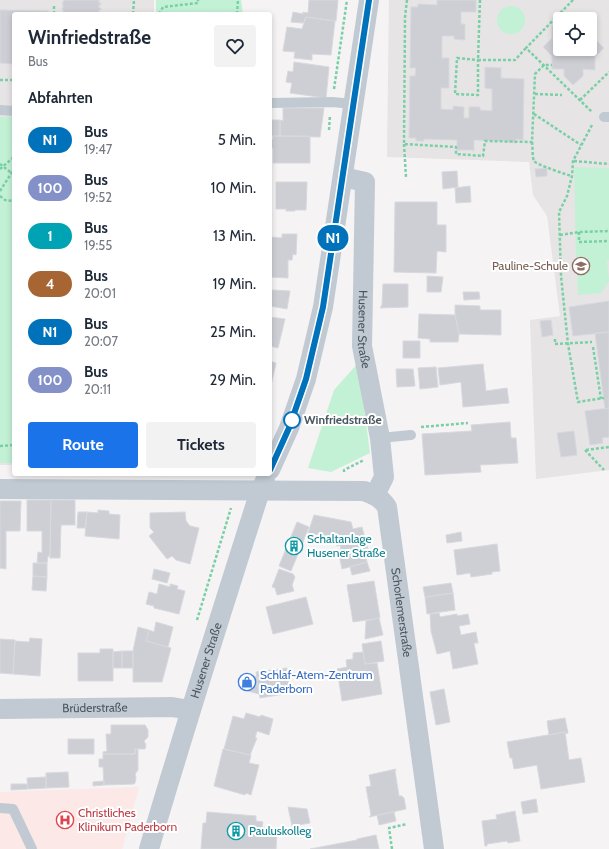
<!DOCTYPE html>
<html lang="de">
<head>
<meta charset="utf-8">
<style>
	:root { --surface:#fff; --page:#f2f2f3; --text:#1f2937; --muted:#747a83; --accent:#1a73e8 }
	body { margin:0; font-family:Cabin,sans-serif; background:var(--page); color:var(--text); height:100vh; display:flex; flex-direction:column; font-size:15px; white-space:nowrap }
	* { box-sizing:border-box; margin:0 }
	p { font-size:13px; color:var(--muted) }
	.icon { flex:none; width:22px; height:22px; fill:none; stroke:currentColor; stroke-width:2; stroke-linecap:round; stroke-linejoin:round }
	.map { position:relative; flex:1; overflow:hidden }
	.details { position:absolute; left:12px; top:12px; width:260px; height:464px; display:flex; flex-direction:column; background:var(--surface); border-radius:4px; box-shadow:0 2px 6px #0003 }
	.details>* { flex:none }
	.badge { padding:0 8px; border-radius:13px; font-size:14px; line-height:26px }
	.tools { position:absolute; left:553px; top:12px; display:grid; gap:8px }
	.tools a { display:grid; place-items:center; width:44px; height:44px; border-radius:4px; background:var(--surface); box-shadow:0 2px 6px #0003; font-size:20px }
	.map>.badge { position:absolute; translate:-50% -50%; box-shadow:0 0 0 2px #fff }
	h2 { padding:0 16px; font-size:15px; line-height:36px }
	.round { display:grid; place-items:center; flex:none; width:42px; height:42px; border-radius:4px; background:var(--page) }
	.overview { display:flex; align-items:center; justify-content:space-between; height:68px; padding:0 16px }
	h1 { font-size:19px; font-weight:800; line-height:30px }
	.button { display:flex; gap:8px; margin-top:auto; padding:8px 16px }
	.button a { flex:1; height:46px; border-radius:4px; background:var(--accent); color:#fff; font-size:16px; font-weight:800; line-height:46px; text-align:center }
	.button a+a { background:var(--page); color:var(--text) }
	ul { padding:0; list-style:none }
	li { display:flex; align-items:center; gap:12px; height:48px; padding:0 16px }
	li div { flex:1 }
	li b { display:block; font-size:15px }
	li em { font-style:normal }
	li .badge { min-width:44px; font-weight:700; text-align:center }
	.map>svg:first-child { display:block }
	.education { fill:#e6e4e5; fill-rule:evenodd }
	.medical { fill:#fce8e6 }
	.green { fill:#c3f1d5 }
	.building { fill:#cdcfd5; stroke:#d7d9de }
	.lines { fill:none; stroke-linecap:round; stroke-linejoin:round }
	.path { stroke:#7ad0a6; stroke-width:2.5; stroke-dasharray:3 2; stroke-linecap:butt }
	.service { stroke:#c1cad2; stroke-width:10 }
	.minor { stroke:#c1cad2; stroke-width:20 }
	.line-casing { stroke:#fff; stroke-width:9 }
	.line { stroke:#0072bc; stroke-width:6 }
	.stop-dot { fill:#fff; stroke:#0072bc; stroke-width:2 }
	.labels { text-anchor:middle; stroke-width:4; stroke-linejoin:round; paint-order:stroke }
	.education-label { font-size:12px; fill:#785e54; stroke:#fff; text-anchor:end }
	.street-label { font-size:12px; fill:#4a5661; stroke:#fff }
	.stop-label { font-size:12px; font-weight:bold; fill:#4a5661; stroke:#fff; text-anchor:start }
	.culture-label { font-size:12px; fill:#0d838f; stroke:#fff; text-anchor:start }
	.shop-label { font-size:12px; fill:#366cbe; stroke:#fff; text-anchor:start }
	.health-label { font-size:12px; fill:#be3a42; stroke:#fff; text-anchor:start }
</style>
</head>
<body>
<div class="map">
<svg width="609" height="849" viewBox="0 0 609 849">
	<rect width="100%" height="100%" fill="#f5f3f3"/>
	<path class="education" d="M0,0H154V14H14V465H0Z
		M389,0H609V470L536,479L530,320L560,316L547,216L533,195L529,162L387,157ZM560,19H590V49H560Z"/>
	<path class="medical" d="M139,787L122,849H0V792Z"/>
	<path class="green" d="M156,0H241L243,14H156Z
		M497 20a14 14 0 1 1 28 0a14 14 0 1 1-28 0Z
		M0,117H14V463H0Z
		M574,167L609,168V260L607,261L609,281L601,293L578,295L576,256Z
		M358,363L370,453L331,472L308,468L334,390Z"/>
	<path class="building" d="M64,0H99V3H101V5H99V8H101V10H99V14H100H61L63,13V9H62V8H63V4H62Z
		M309,0H338L336,21L306,17L303,23L291,22L293,12L303,14V12L308,13Z
		M437,0H476V12H461V24H465V40L454,39V36H442V58H449V88H441V109L453,110V106L464,107V118H469V107H480V110L492,111V89L485,88V67L500,68L501,67V78L524,79L523,140L516,139V143L507,142V141L474,140V151H473V150H458L457,151V140L424,139V141H416V138H409L410,76H415L416,68H410L411,7H418V4L437,5Z
		M0,10L49,11V14H14V64L0,63Z
		M306,17L335,21L331,55L312,54V60L294,58L295,52L283,51L287,27L302,29Z
		M552,26H560V49H590V26H595V39L604,48L595,57V70L583,69V76L573,85L564,76V69H552V56L543,47L552,38Z
		M294,62L329,67L326,98L290,93L292,83L286,82L288,71L293,72Z
		M283,108H324L320,137L280,136V120L283,121Z
		M270,120H280V136H270Z
		M273,136H310V163H273V148H270V139H273Z
		M547,168V176L536,177L535,169Z
		M457,171L458,187L443,189L442,172Z
		M276,182H307L306,210H295V211H286V209H276Z
		M470,186L471,202L456,203L455,188Z
		M395,202H437V225H446V252L437,251L436,273L394,272Z
		M282,234H297L296,255L293,254L292,260H288V278L270,277V237L282,238Z
		M427,276L443,277L441,292H427Z
		M383,284H408V307L380,308L382,305Z
		M272,290L290,291L287,309L270,306Z
		M463,292H479L480,299L464,300Z
		M609,301V332L573,336L569,307Z
		M455,305L480,306V310H501V335L459,334L455,315Z
		M419,314L455,315L459,334L458,342H430V339L418,338Z
		M270,317L285,319L278,348L270,346Z
		M551,320L553,335L542,337L540,321Z
		M609,332V408L605,409L595,333Z
		M403,341H420V358H403Z
		M270,361L276,363L270,390Z
		M483,364L486,391L507,388L509,403L463,407L461,382L440,385L438,368Z
		M436,367L438,387L420,389L418,368Z
		M396,369H413L415,386L397,387Z
		M609,408V437L602,438L603,443L590,445L585,411Z
		M510,422L511,438H516L518,463L480,465L481,472L425,475L422,434L472,431L471,425Z
		M574,431L577,455L561,457L557,433Z
		M27,500H51L50,556H48L47,563H37L38,552L42,553V531H27Z
		M51,500H75V525H61L60,558H50Z
		M0,501H21L20,531H6V569L0,568Z
		M98,510L109,511V514L120,515L119,539L85,536L87,512L98,513Z
		M78,512H87L85,528H77Z
		M185,512L186,521L190,526L199,528L190,564L176,560L172,556L167,559L149,536L154,532L150,528V513Z
		M314,515L351,522L353,529L362,527L368,549H364L367,562L342,569L339,555L342,554L340,545L337,546L335,538L308,533Z
		M297,522L309,527L291,571L279,566Z
		M461,532L462,541L447,543L446,535Z
		M497,544L500,571L492,572V574L471,577L470,573L457,575L454,550Z
		M367,562L370,571L352,575L350,567Z
		M33,563H47V577L33,576Z
		M154,569L170,573L167,583L152,579Z
		M279,569L293,574L295,577L292,585L294,591L277,595L275,588L272,587Z
		M33,576L47,577L46,591L32,590Z
		M374,581L380,618L353,622L347,585Z
		M451,583L453,593L425,597L423,587Z
		M159,584L170,587V584L178,586L177,589L185,591L179,614L154,608V606L146,604L149,592L157,594Z
		M453,593L455,610L427,614L425,597Z
		M306,597L313,624L273,634L266,607Z
		M439,613L440,617L457,614V616L468,614L470,624L459,626L461,635L476,632L478,643H474L478,664L453,669L450,651L437,654L431,631L430,614Z
		M379,618L383,635L365,639L366,621Z
		M156,622L173,627L168,647L146,641L149,630L154,632Z
		M138,627L149,630L146,641L171,648L162,682H133V651Z
		M30,638L42,639L40,676L13,674L15,641L29,642Z
		M0,639L15,640L13,674L0,673Z
		M381,641L384,661L365,664L362,644Z
		M100,649H113V681H78V653H100Z
		M122,651H133V668H122Z
		M122,651V668H113V652Z
		M363,652L365,664L377,663L382,694L342,701L337,669L347,667L346,660L353,659V653Z
		M287,668L290,693L260,698L256,672Z
		M245,673L257,677L259,694L240,689Z
		M444,689L450,722L436,725L430,692Z
		M246,713L260,717L261,715L273,719L269,735L257,731L255,738H257L250,755L224,749L233,716L244,719Z
		M565,718L568,733L565,734V732L549,735L547,721Z
		M111,725H145L148,730V737L144,741L146,745L145,749H135V754H103V752L107,751L106,734H111Z
		M565,732L569,760L581,758L585,782L541,789L537,765L514,769L512,758H510L507,742Z
		M68,739H94V754H68Z
		M135,749H138V770L135,774L136,777L135,783L134,784L104,785L103,767H99V759H103V754H135Z
		M223,749L251,755L249,763L259,765L251,795L246,793L245,795L214,786Z
		M396,769L395,771L399,796H402L404,798L406,809L369,817L371,815L366,787L371,786L369,775Z
		M68,772L69,787L46,788V773Z
		M46,777V788L28,789L27,778Z
		M104,781V785L93,786V782Z
		M11,784H27L28,789L11,790Z
		M536,799L538,812L523,814L521,802Z
		M288,807L307,809L310,823L292,826Z
		M515,811L520,841L508,843L507,841L487,844V846H485L482,821L497,819L496,815Z
		M207,812L256,816V821L263,822L262,827L270,828L269,834H277L276,849H201L203,823H206Z
		M394,812L396,821L379,825L377,815Z
		M376,835L379,849H310L357,840V839Z"/>
	<g class="lines">
		<path class="path" d="M407,0L405,17L404,144L456,147V154L483,156L485,141L532,142L535,74L544,65H552
			M480,0L478,60H515L526,48
			M573,0L526,48L592,112
			M54,14V5
			M133,14L134,0
			M159,14L163,7L198,3V0
			M237,14L238,0
			M457,58L478,60V95L455,94Z
			M0,80H14
			M334,89L347,0
			M535,94L562,95
			M580,100L609,72
			M534,114L581,145
			M592,125L573,161L572,176L567,196L559,212L561,276L568,344L578,402L604,398
			M329,130L330,115
			M532,142C533,148 532,157 534,161C535,164 567,175 572,176
			M404,144L406,177
			M574,161L609,164
			M0,164L14,175
			M0,169L14,157
			M0,191L14,169
			M0,196L5,200L14,201
			M579,232V242L609,241
			M560,235L579,232L609,231
			M555,339V344L592,342
			M593,347L601,399
			M421,427L468,423
			M0,446L14,445
			M585,450L604,470
			M586,450L609,447
			M344,472V470L364,460
			M197,620L231,508
			M392,849L389,828L407,824"/>
		<path class="service" d="M270,103L332,102L353,104
			M0,110L14,111
			M604,117H609
			M380,438L411,435
			M0,808L13,809L32,849"/>
		<g class="minor">
			<path id="s1" d="M343,177L365,182L362,346L380,438L384,477L375,495"/>
			<path d="M270,470L289,428L306,379L323,307L369,0"/>
			<path id="s2" d="M0,489L364,491C375,495 381,498 387,507L434,849"/>
			<path id="s3" d="M0,709L172,707L190,710"/>
			<path id="s4" d="M149,849C184,729 222,610 260,491L265,481"/>
		</g>
	</g>
	<g class="lines">
		<defs>
			<path id="line" d="M270,470L289,428L306,379L323,307L369,0"/>
		</defs>
		<use href="#line" class="line-casing"/>
		<use href="#line" class="line"/>
	</g>
	<defs>
		<symbol id="school-ring" viewBox="-11 -11 22 22"><circle r="9.5" fill="#fff" stroke="#8d6e63" stroke-width="1.5"/><path d="M0-5L7-2L0 1L-7-2ZM-4 1L0 2.5L4 1V4Q0 6-4 4Z" fill="#8d6e63"/></symbol>
		<symbol id="building-ring" viewBox="-11 -11 22 22"><circle r="9.5" fill="#fff" stroke="#0f9aa8" stroke-width="1.5"/><path d="M-4-6H4V6H1V3H-1V6H-4ZM-2.5-4.3h1.7v1.8h-1.7ZM.8-4.3h1.7v1.8H.8ZM-2.5-1h1.7V.8h-1.7ZM.8-1h1.7V.8H.8Z" fill="#0f9aa8"/></symbol>
		<symbol id="shop-ring" viewBox="-11 -11 22 22"><circle r="9.5" fill="#fff" stroke="#3f7fe0" stroke-width="1.5"/><path d="M-5-2.5h2.3a2.7 3.5 0 0 1 5.4 0H5L5.5 6h-11ZM-1.5-2.5h3a1.5 2.3 0 0 0-3 0Z" fill="#3f7fe0"/></symbol>
		<symbol id="hospital-ring" viewBox="-11 -11 22 22"><circle r="9.5" fill="#fff" stroke="#e0444e" stroke-width="1.5"/><path d="M-5-5h3v3.5h4V-5h3V5h-3V1.5h-4V5h-3Z" fill="#e0444e"/></symbol>
	</defs>
	<g fill-rule="evenodd">
		<use href="#school-ring" x="571" y="256" width="20" height="20"/>
		<use href="#building-ring" x="284" y="536" width="20" height="20"/>
		<use href="#shop-ring" x="237" y="672" width="20" height="20"/>
		<use href="#hospital-ring" x="55" y="810" width="20" height="20"/>
		<use href="#building-ring" x="226" y="821" width="20" height="20"/>
	</g>
	<circle class="stop-dot" cx="292" cy="420" r="8"/>
	<g class="labels">
		<g class="education-label">
			<text x="568" y="270">Pauline-Schule</text>
		</g>
		<g class="street-label">
			<text dy="4" stroke="none"><textPath href="#s1" startOffset="170">Husener Straße</textPath></text>
			<text dy="4" stroke="none"><textPath href="#s2" startOffset="499">Schorlemerstraße</textPath></text>
			<text dy="4" stroke="none"><textPath href="#s4" startOffset="197">Husener Straße</textPath></text>
			<text dy="4" stroke="none"><textPath href="#s3" startOffset="95">Brüderstraße</textPath></text>
		</g>
		<g class="stop-label">
			<text x="304" y="424">Winfriedstraße</text>
		</g>
		<g class="culture-label">
			<text x="307" y="543">Schaltanlage<tspan x="307" dy="14">Husener Straße</tspan></text>
			<text x="249" y="835">Pauluskolleg</text>
		</g>
		<g class="shop-label">
			<text x="260" y="679">Schlaf-Atem-Zentrum<tspan x="260" dy="14">Paderborn</tspan></text>
		</g>
		<g class="health-label">
			<text x="78" y="817">Christliches<tspan x="78" dy="14">Klinikum Paderborn</tspan></text>
		</g>
	</g>
</svg>
<div class="tools">
<a><svg class="icon" aria-label="locate" viewBox="0 0 24 24"><circle cx="12" cy="12" r="6"/><path d="M12 2v4M12 18v4M2 12h4M18 12h4"/></svg></a>
</div>
<b class="badge" style="left:333px;top:238px;background:#0072bc;color:#fff">N1</b>
<section class="details">
<div class="overview"><div><h1>Winfriedstraße</h1><p>Bus</p></div><a class="round"><svg class="icon" aria-label="heart" viewBox="0 0 24 24"><path d="M12 20l-8-8c-3-5 5-10 8-4 3-6 11-1 8 4z"/></svg></a></div>
<h2>Abfahrten</h2>
<ul>
<li><span class="badge" style="background:#0072bc;color:#fff">N1</span><div><b>Bus</b><p>19:47</p></div><em>5 Min.</em></li>
<li><span class="badge" style="background:#8490c8;color:#fff">100</span><div><b>Bus</b><p>19:52</p></div><em>10 Min.</em></li>
<li><span class="badge" style="background:#00a3b4;color:#fff">1</span><div><b>Bus</b><p>19:55</p></div><em>13 Min.</em></li>
<li><span class="badge" style="background:#a76534;color:#fff">4</span><div><b>Bus</b><p>20:01</p></div><em>19 Min.</em></li>
<li><span class="badge" style="background:#0072bc;color:#fff">N1</span><div><b>Bus</b><p>20:07</p></div><em>25 Min.</em></li>
<li><span class="badge" style="background:#8490c8;color:#fff">100</span><div><b>Bus</b><p>20:11</p></div><em>29 Min.</em></li>
</ul>
<div class="button"><a>Route</a><a>Tickets</a></div>
</section>
</div>
</body>
</html>
